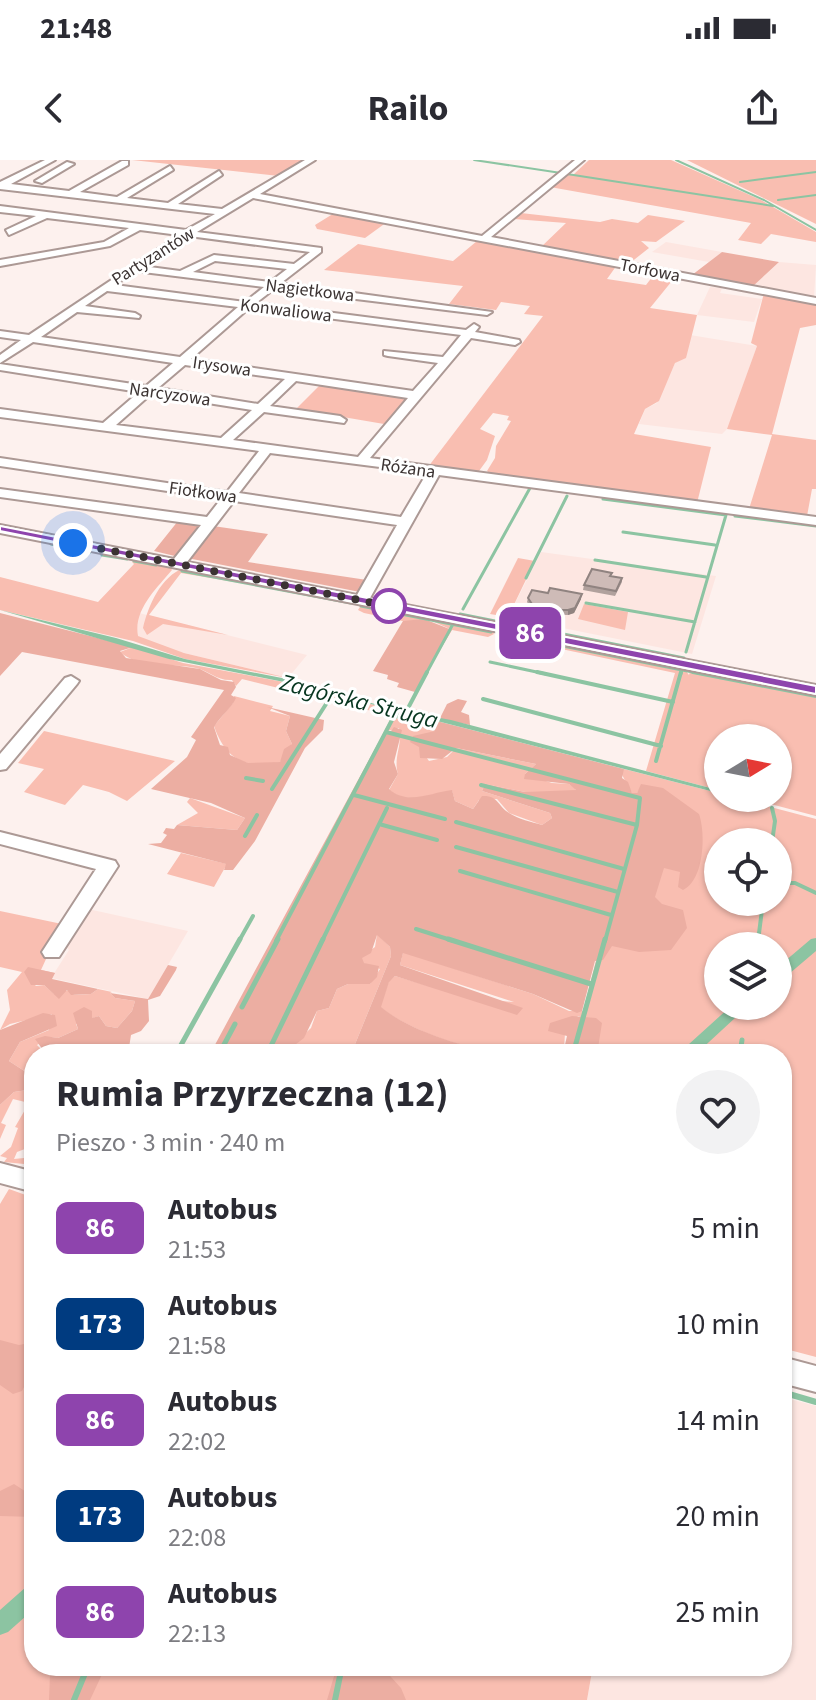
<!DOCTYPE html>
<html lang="pl">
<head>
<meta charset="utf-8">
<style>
	:root { --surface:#fff; --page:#f2f2f3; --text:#2b2b33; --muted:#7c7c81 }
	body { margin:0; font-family:"Source Sans 3",sans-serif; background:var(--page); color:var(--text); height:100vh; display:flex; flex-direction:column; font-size:30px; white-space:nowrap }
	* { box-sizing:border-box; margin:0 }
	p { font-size:26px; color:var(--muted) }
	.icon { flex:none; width:44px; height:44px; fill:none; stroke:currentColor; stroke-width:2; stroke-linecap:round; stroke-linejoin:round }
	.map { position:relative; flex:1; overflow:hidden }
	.panel { position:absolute; left:24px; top:884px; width:768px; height:632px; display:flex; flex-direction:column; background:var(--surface); border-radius:32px; box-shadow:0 2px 6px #0004 }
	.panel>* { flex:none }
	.badge { padding:0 16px; border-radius:12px; font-size:28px; line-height:52px }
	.needle { width:52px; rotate:80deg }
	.fabs { position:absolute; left:704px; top:564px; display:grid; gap:16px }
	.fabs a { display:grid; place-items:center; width:88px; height:88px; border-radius:50%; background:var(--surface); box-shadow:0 2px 6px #0004; font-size:40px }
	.you { position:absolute; width:40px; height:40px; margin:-20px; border:6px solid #fff; border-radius:50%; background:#1a73e8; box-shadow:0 0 0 12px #1a73e833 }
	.map>.badge { position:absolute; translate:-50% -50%; box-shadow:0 0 0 4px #fff }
	.round { display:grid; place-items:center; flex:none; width:84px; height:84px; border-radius:42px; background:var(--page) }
	.head { display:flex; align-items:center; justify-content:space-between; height:136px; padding:0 32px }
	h1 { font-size:38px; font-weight:700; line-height:60px }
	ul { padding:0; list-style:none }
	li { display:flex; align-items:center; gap:24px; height:96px; padding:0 32px }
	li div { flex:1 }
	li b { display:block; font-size:30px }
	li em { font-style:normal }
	li .badge { min-width:88px; font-weight:700; text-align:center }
	.status { display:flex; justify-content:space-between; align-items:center; height:56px; padding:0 40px; background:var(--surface); direction:ltr }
	.status svg { height:22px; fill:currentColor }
	header { display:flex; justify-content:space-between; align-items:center; height:104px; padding:0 32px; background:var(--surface); font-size:36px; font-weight:700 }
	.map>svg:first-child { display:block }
	.built { fill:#fde6e1 }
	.green { fill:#f9beb1; fill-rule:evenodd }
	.forest { fill:#ecaea2 }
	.water { fill:#8cc4a2 }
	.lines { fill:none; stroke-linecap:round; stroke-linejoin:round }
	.stream-far4 { stroke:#8cc4a2; stroke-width:2 }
	.stream-far3 { stroke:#8cc4a2; stroke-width:3 }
	.stream-far2 { stroke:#8cc4a2; stroke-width:4 }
	.stream-far1 { stroke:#8cc4a2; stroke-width:5 }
	.stream { stroke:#8cc4a2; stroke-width:6 }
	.canal { fill:#8cc4a2; fill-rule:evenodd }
	.minor-casing { stroke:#ac9995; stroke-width:4 }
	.minor { fill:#fff; fill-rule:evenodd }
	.wall { fill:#b1a19d }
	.shaded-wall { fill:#908380 }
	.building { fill:#cebbb7; stroke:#908380; stroke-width:2 }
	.line { fill:#8e44ad; stroke:#fff; stroke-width:2 }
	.walk { stroke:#3b3332; stroke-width:8; stroke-dasharray:0 14.4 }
	.stop-dot { fill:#fff; stroke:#8e44ad; stroke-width:4 }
	.labels { text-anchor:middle; stroke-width:6; stroke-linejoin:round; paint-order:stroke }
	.far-street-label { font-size:18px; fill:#3b3332; stroke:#fff }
	.water-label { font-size:24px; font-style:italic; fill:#073620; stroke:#fff }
</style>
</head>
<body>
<div class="status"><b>21:48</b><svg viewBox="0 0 49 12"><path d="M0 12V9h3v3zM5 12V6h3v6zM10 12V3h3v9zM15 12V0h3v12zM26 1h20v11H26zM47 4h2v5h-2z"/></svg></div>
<header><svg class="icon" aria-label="back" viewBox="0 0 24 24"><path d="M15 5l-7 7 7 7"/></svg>Railo<svg class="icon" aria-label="share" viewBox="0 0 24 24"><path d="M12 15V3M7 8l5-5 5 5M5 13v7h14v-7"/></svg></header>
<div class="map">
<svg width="816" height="1540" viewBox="0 0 816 1540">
	<rect width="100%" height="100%" fill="#fdf1ee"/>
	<path class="built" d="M666,82L722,92L709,102L652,92Z
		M779,102L816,105L814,138L752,127Z
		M710,127L722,128L720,133L762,139L754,162L697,155Z
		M690,175L757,186L728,268L722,274L639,264L645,249L657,243L675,203L685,195Z
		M541,392L716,416L692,494L508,457Z
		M139,453L307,495L288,518L122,478Z
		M88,749L188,771L148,839L51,818L69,790L65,785Z
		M782,1237L816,1246V1540H587L593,1506H782Z"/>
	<path class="green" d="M132,0H304L279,16Z
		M589,0H671L761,40L816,72V82L771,74L761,84L738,80L751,63L550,27L564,14H574Z
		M687,0H816V64Z
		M336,52L387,62L365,78L317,69L315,65Z
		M521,53L600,62L612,59L638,63L648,55L685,61L656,82L641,81L649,88L630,103H623L540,88L566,63L514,59Z
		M474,78L617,105L607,119L646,125L656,112L676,116L650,148L697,155L686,198L675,203L659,241L645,249L634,274L711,287L697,343L494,317L487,311L495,298L496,286L511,261L507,260L509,256L493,253L480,269L495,276L487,300L479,311L469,314L428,307L543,156L524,154L530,146L501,142L496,150L449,144L463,126L324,110L358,84L453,101L477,81Z
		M764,133L816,143V165L800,168L772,274L816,280V329H812L807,356L749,349L772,275L727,269L757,186L751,183Z
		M321,224L408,237L384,264L296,249Z
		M518,398L535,401L508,457L490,454Z
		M135,399L169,405L172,410C157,428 133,450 138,476L184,493L288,518L185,499L133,481L0,450V417L98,442L134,404L132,402Z
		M184,408L356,443L181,413L149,455L228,475L163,464L147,475L143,468C148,446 161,416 184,408Z
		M584,444L628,452L625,470L578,459Z
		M361,445L492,470L494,474L488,477L452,470L430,460L407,462L364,453L358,450Z
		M510,473L683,507L689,515L691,508L816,533V656L748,638H778V578H718V630L646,611L675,513L504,477Z
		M133,487L183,503L289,523L417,556L409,562L435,571L434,574H424L419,587L429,601L447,597L456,588L536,604L525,614L552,623L569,624L576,629L573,633L525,632L485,624L482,631L550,653L552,658L542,665L509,653L497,639L479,640L473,649L455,641L452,631C431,633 408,646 389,630L398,614C393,597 403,585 399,568L384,572L392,556L242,519L236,526L232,520C217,521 209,511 196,508C174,503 137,508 120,492Z
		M234,536L273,546L270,551L290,556L286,571L292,584L280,602C244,610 225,598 214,566L233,543Z
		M44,571L175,601L127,641L109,632L83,625L65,645L24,632L44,609L18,603Z
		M624,609L718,633V638H736L816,659V1197L782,1188V894H572L581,857L578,856L565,873L564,889C517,908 418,878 380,847L389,821L395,816L469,838L514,842L400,805L403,792L533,834L569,851H583L640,628L637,633H632L621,613ZM718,682H778V742H718ZM718,786H778V846H718Z
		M190,638L245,658L237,670L177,665L198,653L187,642Z
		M181,693L227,704L214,727L167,714Z
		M0,751L62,764L41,810L55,813L51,818L32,822L36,826L44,825L54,834L69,830L74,835L91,834L98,829L112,832L110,833L115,838L135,841L132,851L117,868L106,866L99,856L76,864L78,869L58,878L49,877L37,885L46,894H34V925L27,919L29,914L9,901L20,882L49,870L52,854L10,864L0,870L10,850L7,830L22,812L0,807Z
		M377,774L390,787L391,796L351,894H283L311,868L317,851L329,848L337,829L348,824H370L380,809L363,803L361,797L375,787Z
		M34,926V980L30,987L17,992L14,999L34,997V1005L4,1002L7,998L0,996L11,987L18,968L15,967L29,943L13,939L1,963L6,965L0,979V945L14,932L34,929Z
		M9,1029L34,1038V1506H593L587,1540H0V1044Z"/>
	<path class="forest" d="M722,92L779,102L752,127L692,115Z
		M178,361L204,365L179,397L154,391Z
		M213,366L268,374L248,402L367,420L360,432L187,398Z
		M0,453L133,487L120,491L126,498L200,509L221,520L234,522L236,527L231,535L236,538C231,549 221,555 214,567L220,585L228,587L230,595L248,603L280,602L284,589L292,584L286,571L290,556L267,547L324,560L323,570L305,588L255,681L233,710H224L226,704L148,684L161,683L167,675L163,673L166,668L174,669L177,665L237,670L245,658L211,643L151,629L187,597L196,580L191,577L224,530L22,492L0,516Z
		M424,459L452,470L415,532L397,527L399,523L387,519L388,515L373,511L403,461Z
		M458,539L467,541L461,552L469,555L470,565L403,551L406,547L441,556L447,544Z
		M417,556L624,609L622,618L628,622L632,633H637L641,624L663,628L699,654C706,674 704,720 683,730L678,727L680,712L664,708L655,737L662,744L683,750L687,768L671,790L639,792L612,786L603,800L595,801L582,851L577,853L533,834L403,793L400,805L523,848L517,855L395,816L389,822L381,847C409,871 473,891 509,894H351L391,796L390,787L377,775L371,793L362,798L364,803L379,806L377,817L370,824H348L337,829L329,848L317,851L304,878L283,894H210L384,572L391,571L394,567L402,570L394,602L398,614L389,629C408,646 432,632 452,630L455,641L473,649L482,636C498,635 497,645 509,653C518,659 532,662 542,665L552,658L550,653L482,631L485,624L525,632L576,630L569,624L524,619L525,614L536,604L456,588L442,599L420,598L419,587L410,582L413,576L435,571L410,564Z
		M168,805L177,807L176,810L160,836L148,840L149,861L141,871L131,875L128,894H46L35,879L45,876L58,878L78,869L73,853L84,847L92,851V858L99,856L106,866L117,868L132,851L135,841L115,838L110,833L148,839Z
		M28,807L55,813L52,819L98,829L91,834L71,835L67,830L59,839L44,825H31L24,812Z
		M43,853L55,855L57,866L20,882L9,901L29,914L27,919L34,929L14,932L0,945V870Z
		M572,856L596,858L602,863L597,894H552L564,889L567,876L548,871L550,863Z
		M0,1180L19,1185L34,1182V1218L27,1221L22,1231L13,1234L0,1225Z
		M14,1324L34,1337V1357L0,1356V1331Z
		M55,1506H106L90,1540H49L50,1515Z
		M337,1506H381L401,1528L406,1540H327Z"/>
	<path class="water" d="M0,450L116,478L185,499L292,520L392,549L451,560L718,630V633L289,523L169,499Z"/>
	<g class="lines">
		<path class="stream-far4" d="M474,0L561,13
			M676,0L764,40L816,70
			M567,14L773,46
			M740,22L816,12
			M778,40L816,35"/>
		<path class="stream-far3" d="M603,339L726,355L686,492
			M735,356L816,366
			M623,372L715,385
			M51,384L90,392
			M102,395L127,399
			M595,400L706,417
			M134,401L156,405
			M182,411L351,443
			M526,418L567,336
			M586,443L695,462
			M361,446L491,472
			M463,449L530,328
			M460,454L500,462
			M518,465L684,498
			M508,475L682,510L681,514
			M490,502L546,514
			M682,510L704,514
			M426,514L453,464"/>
		<path class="stream-far2" d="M537,512L673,542
			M693,512L816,536
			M483,539L661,586
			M406,552L427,512
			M386,572L640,638L637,665L605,781
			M656,601L681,512
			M246,618L263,621
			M481,625L637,665
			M272,629L328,541
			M354,635L445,659
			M772,648L775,661L772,682
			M456,662L624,709
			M379,664L437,680
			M245,676L257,655
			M456,687L618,732
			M460,711L611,755
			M778,723H795L816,733
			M416,769L454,781
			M239,781L253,756
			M276,781L393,558L403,554
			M322,781L387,648
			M758,781L763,742"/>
		<path class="stream-far1" d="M448,779L591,824
			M757,786L758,779
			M242,847L278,779
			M176,894L240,779
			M219,894L235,864
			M267,894L323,779
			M573,894L605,779
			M740,894L742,880"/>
		<path class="stream" d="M782,1232L816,1242
			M326,1506L341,1511L343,1506
			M74,1540L88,1506
			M335,1540L341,1511"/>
		<path class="canal" d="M816,778V791L783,819L778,820V807L811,779Z
			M731,846H748L696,894H678Z
			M34,1424V1449L8,1472L0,1475V1450L26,1427Z"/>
		<defs>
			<path id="minor" d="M45,0H55L11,24L69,31L122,1H128V5L80,32L117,37L170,6L173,10L127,38L168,43L219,11L222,15L178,44L222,49L305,0H315L260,34L482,76L575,0H584L491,77L816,138V144L253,38L197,72L321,88V92L281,123L492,152L487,155L274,129L256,143L466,170L474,164L479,167L475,172L519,180L520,182L515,185L471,178L370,298L816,357V365L439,315L370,438L816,525V535L0,373V365L174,399L201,365L0,337V329L207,357L221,339L0,306V298L227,332L259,291L0,257V249L103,263L139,232L0,210V204L146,226L173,203L33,182L0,203V195L21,180L0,177V171L29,175L179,75L140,70L110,86L0,106V100L104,82L129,68L47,58L9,75L6,70L36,56L0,52V46L186,70L215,54L0,29V22ZM189,76L310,92L294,104L214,95L180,111L142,106ZM215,101L287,109L270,122L193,112ZM135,111L264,127L245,142L115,125ZM107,131L238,147L180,197L41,177L77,152L139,158L140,156L135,153L85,146ZM249,148L461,175L443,197L384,191V195L388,196L438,203L413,231L191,199ZM185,205L285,219L258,244L158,228ZM296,221L408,238L358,297L233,280L264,252L344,263L346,260L340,256L270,246ZM151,234L252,250L221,278L116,265ZM270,293L427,313L401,357L239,333ZM234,341L397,365L357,435L187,402Z
				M67,2L74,4L42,23L35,21Z
				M71,516L79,521L77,524L6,609L0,610V594L65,518Z
				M0,672L115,701L118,706L59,797H45L42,792L96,709L0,684Z
				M0,1003L34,1012V1032L0,1023Z
				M782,1197L816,1206V1232L782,1223Z"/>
		</defs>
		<use href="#minor" class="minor-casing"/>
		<use href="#minor" class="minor"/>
	</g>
	<path class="wall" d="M610,416L622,418V422L615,436L583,430L584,425Z
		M528,438L581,439L574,453L568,455L536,454L527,442Z"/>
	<path class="shaded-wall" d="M582,434L581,439L574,453L568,455V450Z"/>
	<path class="building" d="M592,409L612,413L610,416L622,418L616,431L584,425Z
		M550,428L582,434L575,448L568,450H536L528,438L532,430L548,433Z"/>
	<path class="line" d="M0,366L816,526V534L0,371Z"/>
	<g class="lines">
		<path class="walk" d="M73,383L389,446"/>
	</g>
	<circle class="stop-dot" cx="389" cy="446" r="16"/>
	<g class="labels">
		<g class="far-street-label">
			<text transform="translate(153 96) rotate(-32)" y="6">Partyzantów</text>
			<text transform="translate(650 110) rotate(11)" y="6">Torfowa</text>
			<text transform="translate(310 130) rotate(7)" y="6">Nagietkowa</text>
			<text transform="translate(286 150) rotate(7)" y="6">Konwaliowa</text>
			<text transform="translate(222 206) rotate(8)" y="6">Irysowa</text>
			<text transform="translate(170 234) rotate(8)" y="6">Narcyzowa</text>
			<text transform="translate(408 308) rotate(8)" y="6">Różana</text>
			<text transform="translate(203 332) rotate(8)" y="6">Fiołkowa</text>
		</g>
		<g class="water-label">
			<text transform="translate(359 541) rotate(14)" y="8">Zagórska Struga</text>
		</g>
	</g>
</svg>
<div class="fabs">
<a><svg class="needle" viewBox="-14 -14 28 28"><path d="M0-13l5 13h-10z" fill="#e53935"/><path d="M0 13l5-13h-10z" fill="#7c7c81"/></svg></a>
<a><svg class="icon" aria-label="locate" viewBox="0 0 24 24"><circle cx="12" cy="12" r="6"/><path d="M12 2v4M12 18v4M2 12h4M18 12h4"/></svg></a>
<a><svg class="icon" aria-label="layers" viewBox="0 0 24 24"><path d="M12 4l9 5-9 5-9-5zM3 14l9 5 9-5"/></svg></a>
</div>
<div class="you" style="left:73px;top:383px"></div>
<b class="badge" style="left:530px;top:473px;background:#8e44ad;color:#fff">86</b>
<section class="panel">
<div class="head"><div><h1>Rumia Przyrzeczna (12)</h1><p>Pieszo · 3 min · 240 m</p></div><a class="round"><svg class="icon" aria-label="heart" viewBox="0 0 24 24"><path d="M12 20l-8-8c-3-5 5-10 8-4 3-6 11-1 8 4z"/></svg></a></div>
<ul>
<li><span class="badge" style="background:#8e44ad;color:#fff">86</span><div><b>Autobus</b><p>21:53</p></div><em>5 min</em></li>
<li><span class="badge" style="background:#003b80;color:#fff">173</span><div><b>Autobus</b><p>21:58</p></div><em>10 min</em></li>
<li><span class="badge" style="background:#8e44ad;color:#fff">86</span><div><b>Autobus</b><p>22:02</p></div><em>14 min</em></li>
<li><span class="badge" style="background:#003b80;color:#fff">173</span><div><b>Autobus</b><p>22:08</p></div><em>20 min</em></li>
<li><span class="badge" style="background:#8e44ad;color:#fff">86</span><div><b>Autobus</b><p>22:13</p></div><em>25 min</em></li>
</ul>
</section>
</div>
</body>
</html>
